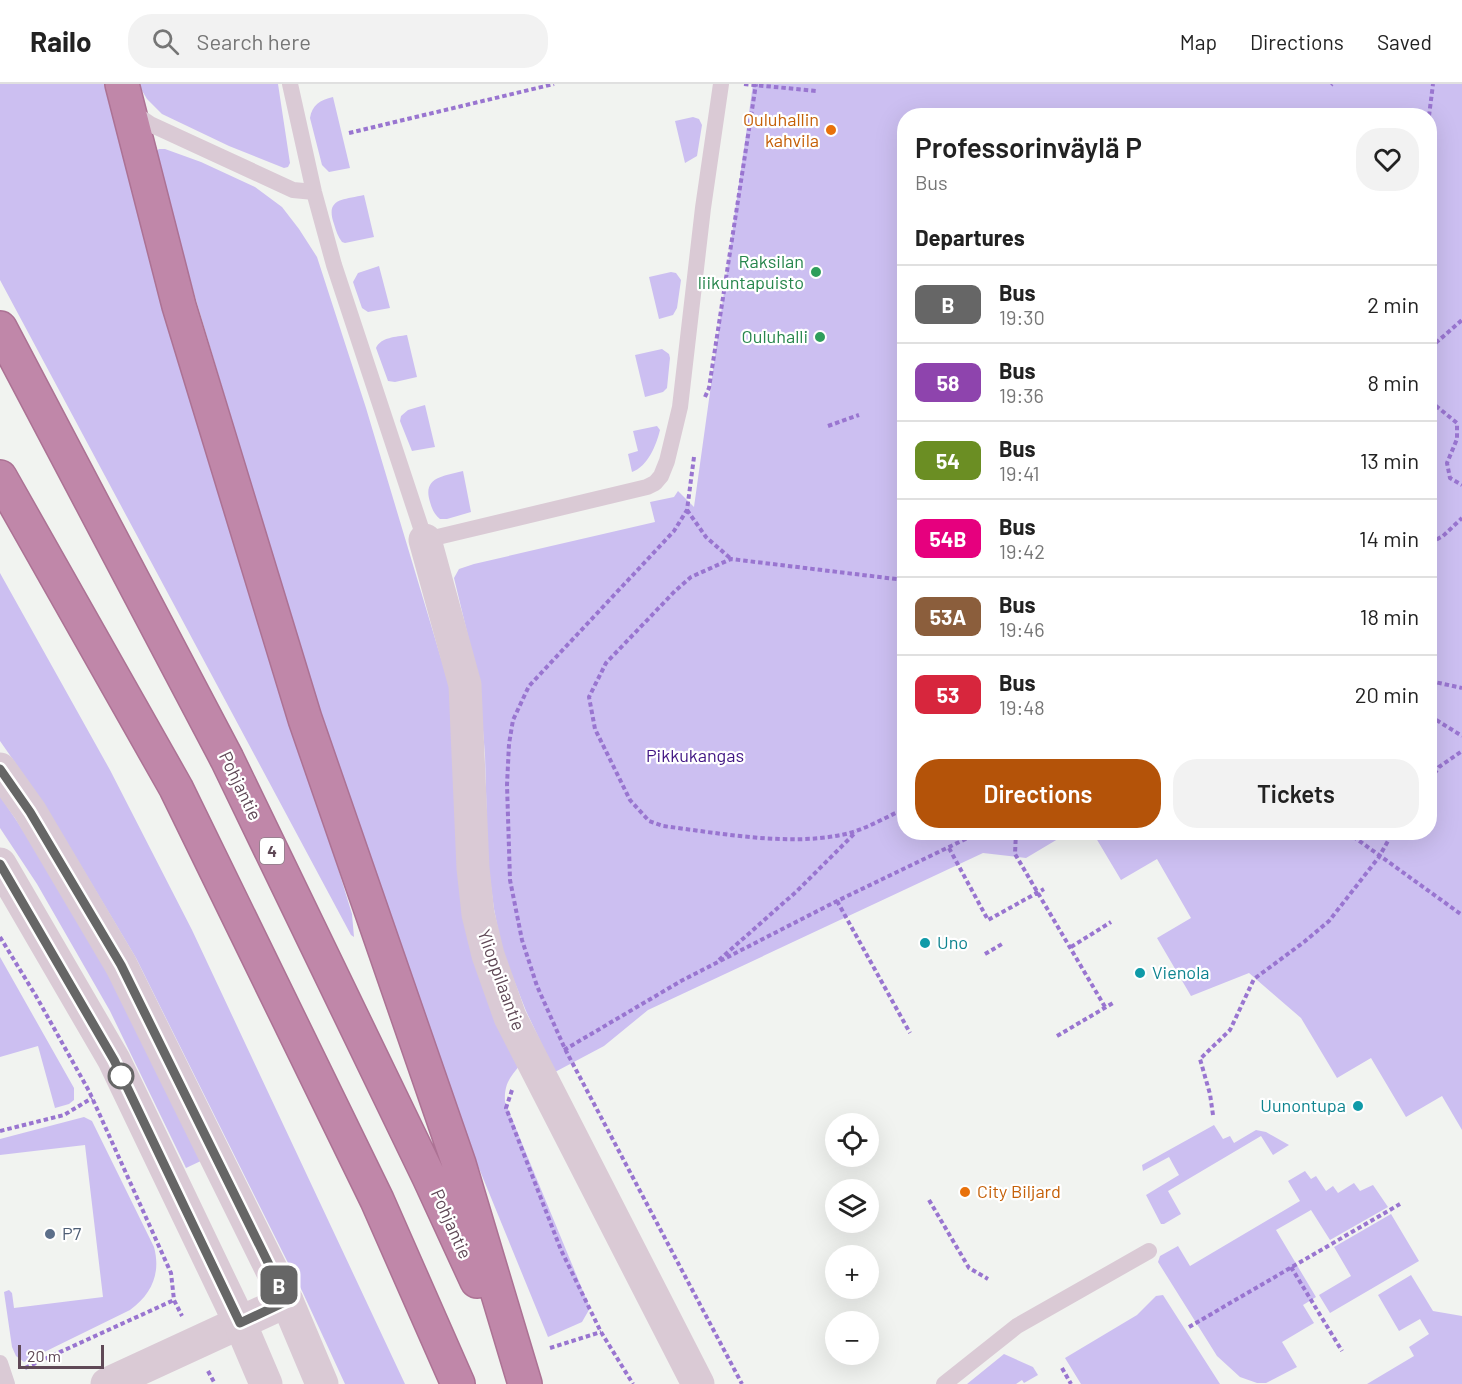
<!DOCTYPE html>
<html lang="en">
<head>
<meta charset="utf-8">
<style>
	:root { --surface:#fff; --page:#f2f2f2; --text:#222; --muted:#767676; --line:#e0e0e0; --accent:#b45309 }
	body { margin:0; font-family:Barlow,sans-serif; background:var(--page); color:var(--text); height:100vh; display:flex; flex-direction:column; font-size:22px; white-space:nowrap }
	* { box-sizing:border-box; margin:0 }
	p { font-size:20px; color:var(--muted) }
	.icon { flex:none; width:33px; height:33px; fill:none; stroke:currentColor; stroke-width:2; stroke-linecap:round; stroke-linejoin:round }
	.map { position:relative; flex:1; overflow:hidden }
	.drawer { position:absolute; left:897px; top:24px; width:540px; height:732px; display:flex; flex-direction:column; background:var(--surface); border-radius:24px; box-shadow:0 6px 24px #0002 }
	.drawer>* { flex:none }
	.badge { padding:0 12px; border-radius:9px; font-size:21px; line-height:39px }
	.buttons { position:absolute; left:825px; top:1029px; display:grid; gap:12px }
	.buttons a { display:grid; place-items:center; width:54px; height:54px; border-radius:50%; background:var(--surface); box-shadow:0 6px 24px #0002; font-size:30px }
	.scale { position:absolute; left:18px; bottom:15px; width:86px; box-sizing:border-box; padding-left:6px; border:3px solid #5f4856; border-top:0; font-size:16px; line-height:21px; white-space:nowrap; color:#5f4856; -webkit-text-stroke:4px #fff; paint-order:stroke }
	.map>.badge { position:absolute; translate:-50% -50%; box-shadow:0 0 0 3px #fff }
	h2 { padding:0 18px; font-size:22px; line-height:54px }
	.round { display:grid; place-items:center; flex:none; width:63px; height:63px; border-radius:24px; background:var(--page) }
	.headline { display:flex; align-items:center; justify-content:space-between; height:102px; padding:0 18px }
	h1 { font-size:28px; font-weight:600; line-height:45px }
	.cta { display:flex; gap:12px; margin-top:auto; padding:12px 18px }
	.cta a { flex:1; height:69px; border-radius:24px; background:var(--accent); color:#fff; font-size:24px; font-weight:600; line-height:69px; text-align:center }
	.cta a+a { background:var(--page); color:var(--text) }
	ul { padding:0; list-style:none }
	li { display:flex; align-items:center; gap:18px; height:78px; padding:0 18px; border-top:2px solid var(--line) }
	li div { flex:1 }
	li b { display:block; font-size:22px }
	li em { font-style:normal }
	li .badge { min-width:66px; font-weight:700; text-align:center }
	header { display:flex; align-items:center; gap:36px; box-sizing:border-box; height:84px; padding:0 30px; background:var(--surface); border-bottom:2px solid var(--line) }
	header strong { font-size:28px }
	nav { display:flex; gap:33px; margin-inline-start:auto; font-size:21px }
	.search { width:420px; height:54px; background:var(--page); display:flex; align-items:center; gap:15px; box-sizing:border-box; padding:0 21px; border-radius:24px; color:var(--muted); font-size:22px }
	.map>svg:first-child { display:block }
	.green { fill:#ccbff1 }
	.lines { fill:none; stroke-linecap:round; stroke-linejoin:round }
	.motorway-casing { stroke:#ac7294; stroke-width:36 }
	.path { stroke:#9975d0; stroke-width:4; stroke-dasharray:4.5 3; stroke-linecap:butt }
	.service { stroke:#dacad5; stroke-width:16 }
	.minor { stroke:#dacad5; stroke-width:33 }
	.tertiary { stroke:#dacad5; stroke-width:33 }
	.motorway { stroke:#c087a9; stroke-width:33 }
	.line-casing { stroke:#fff; stroke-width:14 }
	.line { stroke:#666; stroke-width:9 }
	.food-dot { fill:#e8710a; stroke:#fff; stroke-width:2 }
	.leisure-dot { fill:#2e9e5b; stroke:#fff; stroke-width:2 }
	.culture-dot { fill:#0f9aa8; stroke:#fff; stroke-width:2 }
	.stop-dot { fill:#fff; stroke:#666; stroke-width:3 }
	.service-dot { fill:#5c6f8a; stroke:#fff; stroke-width:2 }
	.labels { text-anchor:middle; stroke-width:4.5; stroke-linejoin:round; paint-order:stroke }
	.shield { fill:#fff; stroke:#8f7f89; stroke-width:1.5 }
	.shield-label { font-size:16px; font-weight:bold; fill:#5f4856 }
	.food-label { font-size:18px; fill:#c56008; stroke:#fff; text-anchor:end }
	.leisure-label { font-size:18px; fill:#27864d; stroke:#fff; text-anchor:end }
	.park-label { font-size:18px; fill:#401583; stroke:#fff }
	.street-label { font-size:18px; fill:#5f4856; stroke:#fff }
	.culture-label { font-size:18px; fill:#0d838f; stroke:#fff; text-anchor:start }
	.service-label { font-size:18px; fill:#4e5e75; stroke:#fff; text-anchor:start }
</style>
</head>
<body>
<header>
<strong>Railo</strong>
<div class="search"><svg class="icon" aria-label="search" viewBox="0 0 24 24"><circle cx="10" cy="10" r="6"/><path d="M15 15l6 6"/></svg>Search here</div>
<nav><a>Map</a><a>Directions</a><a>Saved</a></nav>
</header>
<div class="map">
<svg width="1462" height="1300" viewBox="0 0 1462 1300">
	<rect width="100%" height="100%" fill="#f1f3f0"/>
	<path class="green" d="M0,0H111L294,640L352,830L354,853L351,851L0,196Z
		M138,0H278L290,79L288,83L284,84L229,62L162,30L147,15Z
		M753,0H1462V1046L1442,1012L1406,1033L1371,974L1337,994L1301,934L1249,889L1191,912L1157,854L1191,834L1157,775L1121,796L1093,749L1430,748V32H904V748L1068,749L1026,774L983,769L648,926L604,962L555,988L526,927L502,866L494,825L488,780L485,671L479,598L454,494L459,485L474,480L655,438L650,418L674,413L678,407L694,423Z
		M333,13L350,84L329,88L322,81L310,34C312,21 320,16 333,13Z
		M693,33L699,35L702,41L697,72L685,79L675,37Z
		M159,65H165L201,78L255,103L282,123L299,145L317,173L366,324L449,601L520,981C509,994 504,1001 505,1018L590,1224L582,1238L548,1253L476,1077L320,631L154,75L155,68Z
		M364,111L374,153L345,159L342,158C338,153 336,147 334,140C325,114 343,116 364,111Z
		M379,182L390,224L368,228L362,224L353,198L358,189Z
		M671,188L676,189L681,196L677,224L673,231L659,235L649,193Z
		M407,251L417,293L395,298L388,297L376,264C381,253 396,253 407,251Z
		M662,265L669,270L670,274L667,304L663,308L645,313L635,271Z
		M425,321L435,363L412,367L400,337L401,332L408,326Z
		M657,342L660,346C656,362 648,382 632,388L628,370L638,367L633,347Z
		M463,387L471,428L447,435H440C434,430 432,425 430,418C422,393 444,392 463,387Z
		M0,489L110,686L192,846L405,1300H345L303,1209L136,874L44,720L0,657Z
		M0,712C79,827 141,952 205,1075L186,1084L110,927L37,800L0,744Z
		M0,873L74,1004V1016L69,1020L55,1024L38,962L0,973Z
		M84,1033L92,1037L154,1163C161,1189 152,1210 130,1226L24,1278L16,1272L12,1263L4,1208L9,1206L12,1209L14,1224L103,1213L85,1061L0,1071V1055Z
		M1214,1041L1223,1055L1230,1052L1234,1059L1256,1046L1266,1048L1289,1061L1273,1071L1261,1052L1168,1107L1181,1130L1164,1140H1161L1146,1111L1179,1091L1169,1073L1143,1087L1142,1081Z
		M1305,1087L1311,1095L1316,1092L1326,1107L1333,1102L1338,1109L1354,1099L1360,1107L1373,1101L1388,1123L1330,1156L1311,1126L1276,1146L1316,1213L1303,1221L1314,1239L1282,1258L1297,1283L1266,1299H1257L1240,1293L1217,1272L1158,1178L1160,1172L1178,1162L1190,1182L1300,1117L1288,1097Z
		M1391,1130L1419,1177L1330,1229L1319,1211L1351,1192L1334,1163Z
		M1411,1191L1433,1227L1462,1232V1300H1367L1414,1272L1409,1263L1429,1250L1420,1235L1399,1247L1378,1211Z
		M1163,1211L1220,1300H1081L1065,1274L1137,1231L1156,1212Z
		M1004,1270L1033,1283L1038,1291L1024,1299L1022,1296L1016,1300H967Z"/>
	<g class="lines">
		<defs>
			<path id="motorway" d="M122,0L179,222L305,635L459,1080L525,1300
				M0,244L227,675L429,1093L477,1197
				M0,393L176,704L377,1116L458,1300"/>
		</defs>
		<use href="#motorway" class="motorway-casing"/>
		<path class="path" d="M744,0L816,7
			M1331,1L1332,0
			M1429,32L1433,0
			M349,49L554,0
			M1430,264L1462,236
			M705,313L709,304L756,0
			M1430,317L1457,339V355L1447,379L1450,394L1462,401
			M828,342L859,331
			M694,373L687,426L674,447L529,602L513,636L509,660L507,701L510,796L522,856L537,902L565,965L742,1300
			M687,426L706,453L731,475
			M1430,459L1443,452L1462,434
			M904,496L731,475L691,493L675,507L606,579L589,613L595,645L630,716L649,737L663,742C718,749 787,762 841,751C863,747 884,734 904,725
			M1430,597L1462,604
			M1430,632L1462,652
			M1430,696L1439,683L1462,667
			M1016,748L1015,770L1105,923
			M1347,748L1462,831
			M949,764L988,836L1044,805
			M837,817L910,949
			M0,853L36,912L89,1007L171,1189L174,1216L182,1232
			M1071,863L1111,838
			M985,870L1002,860
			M719,876L797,807L856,748
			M1057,952L1113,919
			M564,966L681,897L837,817L980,748
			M512,1006L506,1024L561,1166L601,1248L633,1300
			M1213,1031L1210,1010L1200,975L1230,946L1254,895L1304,858L1329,837L1379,773L1393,748
			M0,1047L64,1031L92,1014
			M929,1116L969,1184L988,1195
			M1291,1183L1342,1267
			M1189,1243L1400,1120
			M550,1264L601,1248
			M25,1284L174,1216
			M1062,1284L1071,1300
			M208,1287L215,1300"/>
		<path class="service" d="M290,0L314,108L334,181L425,456L647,403L655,399L661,392L667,377L680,323L703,124L721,0
			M132,28L150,40L293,106L314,108
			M0,1279L7,1300
			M944,1300L1017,1242L1149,1167"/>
		<path class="minor" d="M425,456L465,601L473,784L478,830L488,871L510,933L698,1300
			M107,1300L287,1217"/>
		<path class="tertiary" d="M0,685L30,727L121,881L287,1217L322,1300
			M0,780L114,976L240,1239L266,1300"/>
		<use href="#motorway" class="motorway"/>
	</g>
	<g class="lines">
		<defs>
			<path id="line" d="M0,685L30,728L121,881L287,1217L240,1239L114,976L0,780"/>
		</defs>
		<use href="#line" class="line-casing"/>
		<use href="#line" class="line"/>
	</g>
	<g class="food-dot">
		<circle cx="831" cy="46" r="6"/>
		<circle cx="965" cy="1108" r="6"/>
	</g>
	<g class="leisure-dot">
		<circle cx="816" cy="188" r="6"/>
		<circle cx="820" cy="253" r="6"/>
	</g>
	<g class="culture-dot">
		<circle cx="925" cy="859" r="6"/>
		<circle cx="1140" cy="889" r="6"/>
		<circle cx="1358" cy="1022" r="6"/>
	</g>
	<circle class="stop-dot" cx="121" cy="992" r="12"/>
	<circle class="service-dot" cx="50" cy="1150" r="6"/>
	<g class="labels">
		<rect class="shield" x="260" y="754" width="24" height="26" rx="4.5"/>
		<g class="shield-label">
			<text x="272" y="773">4</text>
		</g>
		<g class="food-label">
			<text x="819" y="42">Ouluhallin<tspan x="819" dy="21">kahvila</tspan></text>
			<text x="977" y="1114" text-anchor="start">City Biljard</text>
		</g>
		<g class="leisure-label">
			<text x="804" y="184">Raksilan<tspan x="804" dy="21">liikuntapuisto</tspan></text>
			<text x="808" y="259">Ouluhalli</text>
		</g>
		<g class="park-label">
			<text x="695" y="678">Pikkukangas</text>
		</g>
		<g class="street-label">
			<text transform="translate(240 702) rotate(64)" y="6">Pohjantie</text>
			<text transform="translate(501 896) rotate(70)" y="6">Ylioppilaantie</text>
			<text transform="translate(451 1140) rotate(66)" y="6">Pohjantie</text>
		</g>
		<g class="culture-label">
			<text x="937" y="865">Uno</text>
			<text x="1152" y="895">Vienola</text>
			<text x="1346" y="1028" text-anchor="end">Uunontupa</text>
		</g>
		<g class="service-label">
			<text x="62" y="1156">P7</text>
		</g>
	</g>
</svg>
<div class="buttons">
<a><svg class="icon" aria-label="locate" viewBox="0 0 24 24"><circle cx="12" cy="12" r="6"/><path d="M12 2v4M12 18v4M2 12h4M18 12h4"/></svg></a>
<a><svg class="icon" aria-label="layers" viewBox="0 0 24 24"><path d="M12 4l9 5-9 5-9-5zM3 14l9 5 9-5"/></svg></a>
<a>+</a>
<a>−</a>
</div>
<div class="scale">20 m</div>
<b class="badge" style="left:279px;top:1201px;background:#666;color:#fff">B</b>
<section class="drawer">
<div class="headline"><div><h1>Professorinväylä P</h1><p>Bus</p></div><a class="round"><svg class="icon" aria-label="heart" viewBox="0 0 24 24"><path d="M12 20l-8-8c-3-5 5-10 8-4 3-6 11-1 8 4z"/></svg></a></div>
<h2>Departures</h2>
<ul>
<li><span class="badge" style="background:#666;color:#fff">B</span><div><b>Bus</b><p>19:30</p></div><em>2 min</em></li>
<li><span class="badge" style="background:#8e44ad;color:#fff">58</span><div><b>Bus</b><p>19:36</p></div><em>8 min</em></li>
<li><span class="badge" style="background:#6b8e23;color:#fff">54</span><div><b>Bus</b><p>19:41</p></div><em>13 min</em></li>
<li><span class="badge" style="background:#e6007e;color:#fff">54B</span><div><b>Bus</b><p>19:42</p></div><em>14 min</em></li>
<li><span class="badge" style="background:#8b5e3c;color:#fff">53A</span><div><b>Bus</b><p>19:46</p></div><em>18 min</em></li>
<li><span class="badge" style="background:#d7263d;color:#fff">53</span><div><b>Bus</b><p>19:48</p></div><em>20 min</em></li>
</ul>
<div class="cta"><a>Directions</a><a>Tickets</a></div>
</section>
</div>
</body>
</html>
